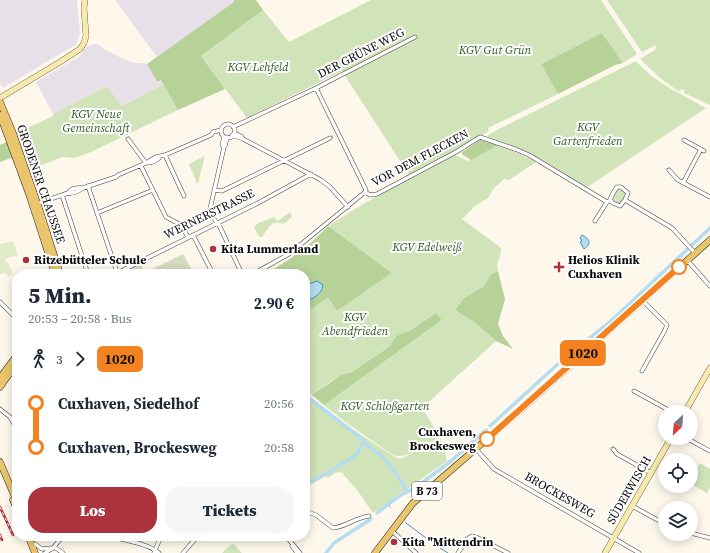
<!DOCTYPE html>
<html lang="de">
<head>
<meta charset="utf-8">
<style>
	:root { --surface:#fff; --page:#f6f6f7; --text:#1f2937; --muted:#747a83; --accent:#ac323e }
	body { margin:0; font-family:"Source Serif 4",serif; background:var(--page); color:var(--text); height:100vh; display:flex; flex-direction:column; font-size:15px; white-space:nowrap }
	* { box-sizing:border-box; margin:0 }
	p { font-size:13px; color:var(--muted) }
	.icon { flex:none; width:22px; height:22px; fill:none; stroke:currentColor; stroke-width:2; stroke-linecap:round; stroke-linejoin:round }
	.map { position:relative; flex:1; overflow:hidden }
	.sheet { position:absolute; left:12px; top:269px; width:298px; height:272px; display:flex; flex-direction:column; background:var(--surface); border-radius:16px; box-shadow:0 2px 10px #0003 }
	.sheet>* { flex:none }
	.badge { padding:0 8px; border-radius:6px; font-size:14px; line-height:26px }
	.needle { width:26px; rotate:206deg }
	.tools { position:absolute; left:658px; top:405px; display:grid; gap:8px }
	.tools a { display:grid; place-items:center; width:40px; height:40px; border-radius:50%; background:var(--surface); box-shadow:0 2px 10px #0003; font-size:20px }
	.map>.badge { position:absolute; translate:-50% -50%; box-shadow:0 0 0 2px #fff }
	.legs { display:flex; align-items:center; gap:6px; height:44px; padding:0 16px; font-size:13px }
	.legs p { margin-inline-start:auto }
	.summary { display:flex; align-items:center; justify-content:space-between; height:68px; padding:0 16px }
	h1 { font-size:22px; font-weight:800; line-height:30px }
	.primary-button { display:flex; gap:8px; margin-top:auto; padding:8px 16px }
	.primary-button a { flex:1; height:46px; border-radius:16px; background:var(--accent); color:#fff; font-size:16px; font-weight:800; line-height:46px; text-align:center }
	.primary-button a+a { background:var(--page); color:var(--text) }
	ul { padding:0 16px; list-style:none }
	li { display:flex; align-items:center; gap:14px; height:44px; font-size:15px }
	li i { display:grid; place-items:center; width:6px; height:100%; margin:0 5px; background:currentColor }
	li i::after { content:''; width:10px; height:10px; margin:-5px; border:3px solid; border-radius:50%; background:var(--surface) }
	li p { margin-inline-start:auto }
	li:first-child i { background:linear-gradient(#0000 50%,currentColor 0) }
	li:last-child i { background:linear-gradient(currentColor 50%,#0000 0) }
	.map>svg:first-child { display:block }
	.industrial { fill:#e8e0e9 }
	.green { fill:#d1e3b8 }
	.forest { fill:#b6d299 }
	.cemetery { fill:#d4dcbf }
	.pitch { fill:#e1ebc9 }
	.water { fill:#b5dcef; stroke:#4394be }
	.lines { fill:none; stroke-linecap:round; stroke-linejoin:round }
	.stream { stroke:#4394be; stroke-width:1 }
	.canal { stroke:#b5dcef; stroke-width:3.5 }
	.street-tunnel { stroke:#d9d4c9; stroke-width:3.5; stroke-dasharray:3.5 2; stroke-linecap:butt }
	.street-casing { stroke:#3e3e3e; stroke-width:4.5 }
	.secondary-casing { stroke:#2d2d2d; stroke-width:6 }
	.primary-casing { stroke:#1c1c1c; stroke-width:7 }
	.street { stroke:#fff; stroke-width:3.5 }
	.secondary { stroke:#f7eaac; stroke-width:5.5 }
	.primary { stroke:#eac56d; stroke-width:6 }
	.rail-casing { stroke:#ac323e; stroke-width:2.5 }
	.rail { stroke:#fff; stroke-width:1; stroke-dasharray:3; stroke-linecap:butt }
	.line-1-casing { stroke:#fff; stroke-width:9 }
	.line-1 { stroke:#f58220; stroke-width:6 }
	.poi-dot { fill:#ac323e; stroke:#fff; stroke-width:1.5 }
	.stop-1-dot { fill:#fff; stroke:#f58220; stroke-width:2 }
	.labels { text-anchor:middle; stroke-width:4; stroke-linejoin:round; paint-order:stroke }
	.shield { fill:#fff; stroke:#545454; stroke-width:1 }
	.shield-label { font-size:11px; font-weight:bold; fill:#0b0b0b }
	.park-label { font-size:12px; font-style:italic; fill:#315b23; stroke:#fff }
	.street-label { font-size:12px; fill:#0b0b0b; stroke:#fff }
	.poi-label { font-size:12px; font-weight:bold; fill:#0b0b0b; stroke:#fff; text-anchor:start }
	.stop-label { font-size:12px; font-weight:bold; fill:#0b0b0b; stroke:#fff; text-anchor:end }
</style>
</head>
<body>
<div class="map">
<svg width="710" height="553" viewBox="0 0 710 553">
	<rect width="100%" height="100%" fill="#fdf8eb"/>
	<path class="industrial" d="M0,0H77L80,34L76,45L63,52L3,88L0,83Z
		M115,0H234L235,2L157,57Z
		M94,44H98L105,50L126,60L135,63H143L147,64L157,82L161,79L164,84L122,106L107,86L53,114L36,82L80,56L86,47Z"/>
	<path class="green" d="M371,0H601L637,54L623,63L602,33L541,64L558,94L488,128L489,131L451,153L468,161L498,145L520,154L536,162L509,180L504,179L493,189L488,198L475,206L462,219L501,248C502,257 495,261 498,271L490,275L484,286L464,298L455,310L478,325L496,341L422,408L439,435L437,439C424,444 407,460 393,455L348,424L324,405L442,320L436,313L411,330L396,336L389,347L352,372L341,375L331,381L312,395L305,391V313L328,298L337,311L392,273L328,226L365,203L411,178L342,71L247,118L201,56L263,10L289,42Z
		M607,0H710V105L684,93V89L678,91L659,77L640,59L655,50L656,45L642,52Z
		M636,61C655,83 681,94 706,108L586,188C555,168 524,149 488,137L489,134Z
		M164,84L178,110L91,152L74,158L63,157L31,169L17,133L53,116V114L107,86L122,106Z
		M205,156L198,183H197L189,164Z
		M619,188L625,193L626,195L621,203L618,204L612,199L617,189Z
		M290,212L292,216L290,219L283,224C271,219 269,228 262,237H259L254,227C259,220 268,221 274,217L278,221Z
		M305,393L346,425L395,457L401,459L434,441L441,439L447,461L373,513L357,490L341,472L335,473L328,478L326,476L305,488Z
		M700,463L710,469V487L707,493L691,484V480Z
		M234,544L242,553H222L231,545Z"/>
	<path class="forest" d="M234,0H256L263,10L201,56L225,89L178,110L161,80L157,82L147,64L234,2Z
		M602,33L623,63L615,65L558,94L541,64Z
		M480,140L498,145L471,160L463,155L461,153Z
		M7,142L14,161L11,158L0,162V145Z
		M328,226L392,273L337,311L328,298L305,313V303L319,294L322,285L317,281L309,285L306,283L305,274H270V271C292,259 310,245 328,226Z
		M498,271L505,299L498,324L503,336L513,349L496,341L478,325L455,310L464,298L484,286L490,275Z
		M436,313L442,320L324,405L312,395L341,375L352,372L389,347L396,336L411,330Z"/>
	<path class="cemetery" d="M183,254L194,274H122L141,263L144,273Z"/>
	<path class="pitch" d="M13,241L18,255L5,259L6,263L8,262L13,274L8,277L6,273L0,274V244Z"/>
	<path class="water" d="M582,235C590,239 592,244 584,249L580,242L582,241L580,238Z
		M317,281L323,285C322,295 312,298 305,303V283L309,284Z"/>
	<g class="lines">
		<path class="stream" d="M388,505L390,507
			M406,523L434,544L448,553"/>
		<path class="canal" d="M305,395L357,435L364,442
			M490,426L560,362L612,320L710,228
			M401,481L407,492
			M305,484L326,474L356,455L364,442L385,459L399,478
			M377,513L399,496L415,488L451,461L486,430
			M326,553L334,543L371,519"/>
		<path class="street-tunnel" d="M330,138L335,135"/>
		<defs>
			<path id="street" d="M316,88L366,190L365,192
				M221 131a7 7 0 1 1 14 0a7 7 0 1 1-14 0Z
				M233,127L316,88L415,37
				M234,133L241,136L243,139
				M232,135L243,139L321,180L330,187L348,207
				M227,137L225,146L224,147L210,209L212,216L220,227L242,274
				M128,139L146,163
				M684,140L704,151
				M224,147L222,145L224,137
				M165,155L184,196
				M147,163C152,163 157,161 160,157
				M141,166L166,217L181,225L188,237
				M669,170L678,180L710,197
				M683,183L701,149
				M88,186L117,272
				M617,187H621L628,193L625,200L620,206L613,203L610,200L612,195Z
				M214,190L222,191L330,138
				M365,192L370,195L377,194L456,152L480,137L515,149L529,155L607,202
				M68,193C73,194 79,191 83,188L116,177L118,175L146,163L156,157L165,155L202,139L211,135L213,132L221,130
				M62,195L88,274
				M625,200L672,228L695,253
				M36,204L68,193C71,188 78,187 83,188
				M97,213L153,190
				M595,221L607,202L609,201
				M193,235L213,274
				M687,260L710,286
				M115,274L258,203L311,174
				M253,274L289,254L365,192
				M0,302L17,319
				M642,371L665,330L667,325L642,300
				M634,391L672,412
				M0,409L10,417L17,429
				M686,438L710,451
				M476,449L494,469L639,553
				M613,449L617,454L651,473
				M632,506L665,524
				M305,511L316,515L333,528C345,527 355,518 369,516
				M392,531L416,553
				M691,533L710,538
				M108,536C123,540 147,543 159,553
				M286,536L300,553
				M35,544L42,549L51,548
				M292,546L297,553
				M54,547L63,553
				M45,553L53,548L63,536
				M154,553L161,536
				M183,553L198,536
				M458,553L467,539L472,536L478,538L508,553"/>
			<path id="secondary" d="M0,98L60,62L80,49L84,43L86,36L84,8L85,0
				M685,412L710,368
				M605,553L671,438"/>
			<path id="primary" d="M0,102L13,133L41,214L60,274
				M0,115L29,194L55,274
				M0,378L17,355
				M0,387L17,363
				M0,462L17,502
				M13,500L17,510
				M28,536L35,553
				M375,553L413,503L523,408L710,240"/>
		</defs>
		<use href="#street" class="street-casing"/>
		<use href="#secondary" class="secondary-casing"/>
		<use href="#primary" class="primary-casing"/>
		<use href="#street" class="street"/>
		<use href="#secondary" class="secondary"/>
		<use href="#primary" class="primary"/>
		<defs>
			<path id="rail" d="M0,507L13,535
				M0,535L2,540"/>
		</defs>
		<use href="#rail" class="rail-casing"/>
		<use href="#rail" class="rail"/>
	</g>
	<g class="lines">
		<defs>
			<path id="line-1" d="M487,439L679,267"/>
		</defs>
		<use href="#line-1" class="line-1-casing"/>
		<use href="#line-1" class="line-1"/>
	</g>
	<g class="poi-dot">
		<circle cx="213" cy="249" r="4"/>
		<circle cx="26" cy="260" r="4"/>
		<path d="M557 261h4v4h4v4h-4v4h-4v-4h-4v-4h4z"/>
		<circle cx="394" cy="542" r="4"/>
	</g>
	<g class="stop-1-dot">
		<circle cx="679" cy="267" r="7"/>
		<circle cx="487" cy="439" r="7"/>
	</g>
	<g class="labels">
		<rect class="shield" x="412" y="482" width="30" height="18" rx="3"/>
		<g class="shield-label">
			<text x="427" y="495">B 73</text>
		</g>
		<g class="park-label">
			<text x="495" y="54">KGV Gut Grün</text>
			<text x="258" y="71">KGV Lehfeld</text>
			<text x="96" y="118">KGV Neue<tspan x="96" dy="14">Gemeinschaft</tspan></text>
			<text x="588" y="131">KGV<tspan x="588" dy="14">Gartenfrieden</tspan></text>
			<text x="427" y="251">KGV Edelweiß</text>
			<text x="355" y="321">KGV<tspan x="355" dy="14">Abendfrieden</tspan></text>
			<text x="385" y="410">KGV Schloßgarten</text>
		</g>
		<g class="street-label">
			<text transform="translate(361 53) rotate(-27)" y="4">DER GRÜNE WEG</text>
			<text transform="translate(420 158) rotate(-28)" y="4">VOR DEM FLECKEN</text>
			<text transform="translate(41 184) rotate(71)" y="4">GRODENER CHAUSSEE</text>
			<text transform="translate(209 214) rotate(-26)" y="4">WERNERSTRASSE</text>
			<text transform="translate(629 490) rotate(-60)" y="4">SÜDERWISCH</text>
			<text transform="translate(560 495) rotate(30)" y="4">BROCKESWEG</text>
		</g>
		<g class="poi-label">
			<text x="221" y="253">Kita Lummerland</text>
			<text x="34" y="264">Ritzebütteler Schule</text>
			<text x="568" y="264">Helios Klinik<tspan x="568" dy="14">Cuxhaven</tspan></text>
			<text x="402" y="546">Kita "Mittendrin</text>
		</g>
		<g class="stop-label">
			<text x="476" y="436">Cuxhaven,<tspan x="476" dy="14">Brockesweg</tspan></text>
		</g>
	</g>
</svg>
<div class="tools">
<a><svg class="needle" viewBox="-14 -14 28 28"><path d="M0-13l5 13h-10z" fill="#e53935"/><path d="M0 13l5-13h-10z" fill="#747a83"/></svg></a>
<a><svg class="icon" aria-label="locate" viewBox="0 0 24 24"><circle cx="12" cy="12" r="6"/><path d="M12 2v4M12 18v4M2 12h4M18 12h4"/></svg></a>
<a><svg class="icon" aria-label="layers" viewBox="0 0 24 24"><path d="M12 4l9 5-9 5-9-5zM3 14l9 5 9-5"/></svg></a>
</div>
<b class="badge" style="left:583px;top:353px;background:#f58220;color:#111">1020</b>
<section class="sheet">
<div class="summary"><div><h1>5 Min.</h1><p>20:53 – 20:58 · Bus</p></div><b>2.90 €</b></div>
<div class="legs"><svg class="icon" aria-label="walk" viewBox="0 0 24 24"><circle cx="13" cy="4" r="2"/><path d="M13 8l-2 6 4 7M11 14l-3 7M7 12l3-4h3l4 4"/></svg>3<svg class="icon" aria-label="forward" viewBox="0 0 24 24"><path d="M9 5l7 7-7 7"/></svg><b class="badge" style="background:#f58220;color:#111">1020</b></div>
<ul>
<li><i style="color:#f58220"></i><b>Cuxhaven, Siedelhof</b><p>20:56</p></li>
<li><i style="color:#f58220"></i><b>Cuxhaven, Brockesweg</b><p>20:58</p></li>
</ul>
<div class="primary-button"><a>Los</a><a>Tickets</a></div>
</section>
</div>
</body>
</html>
